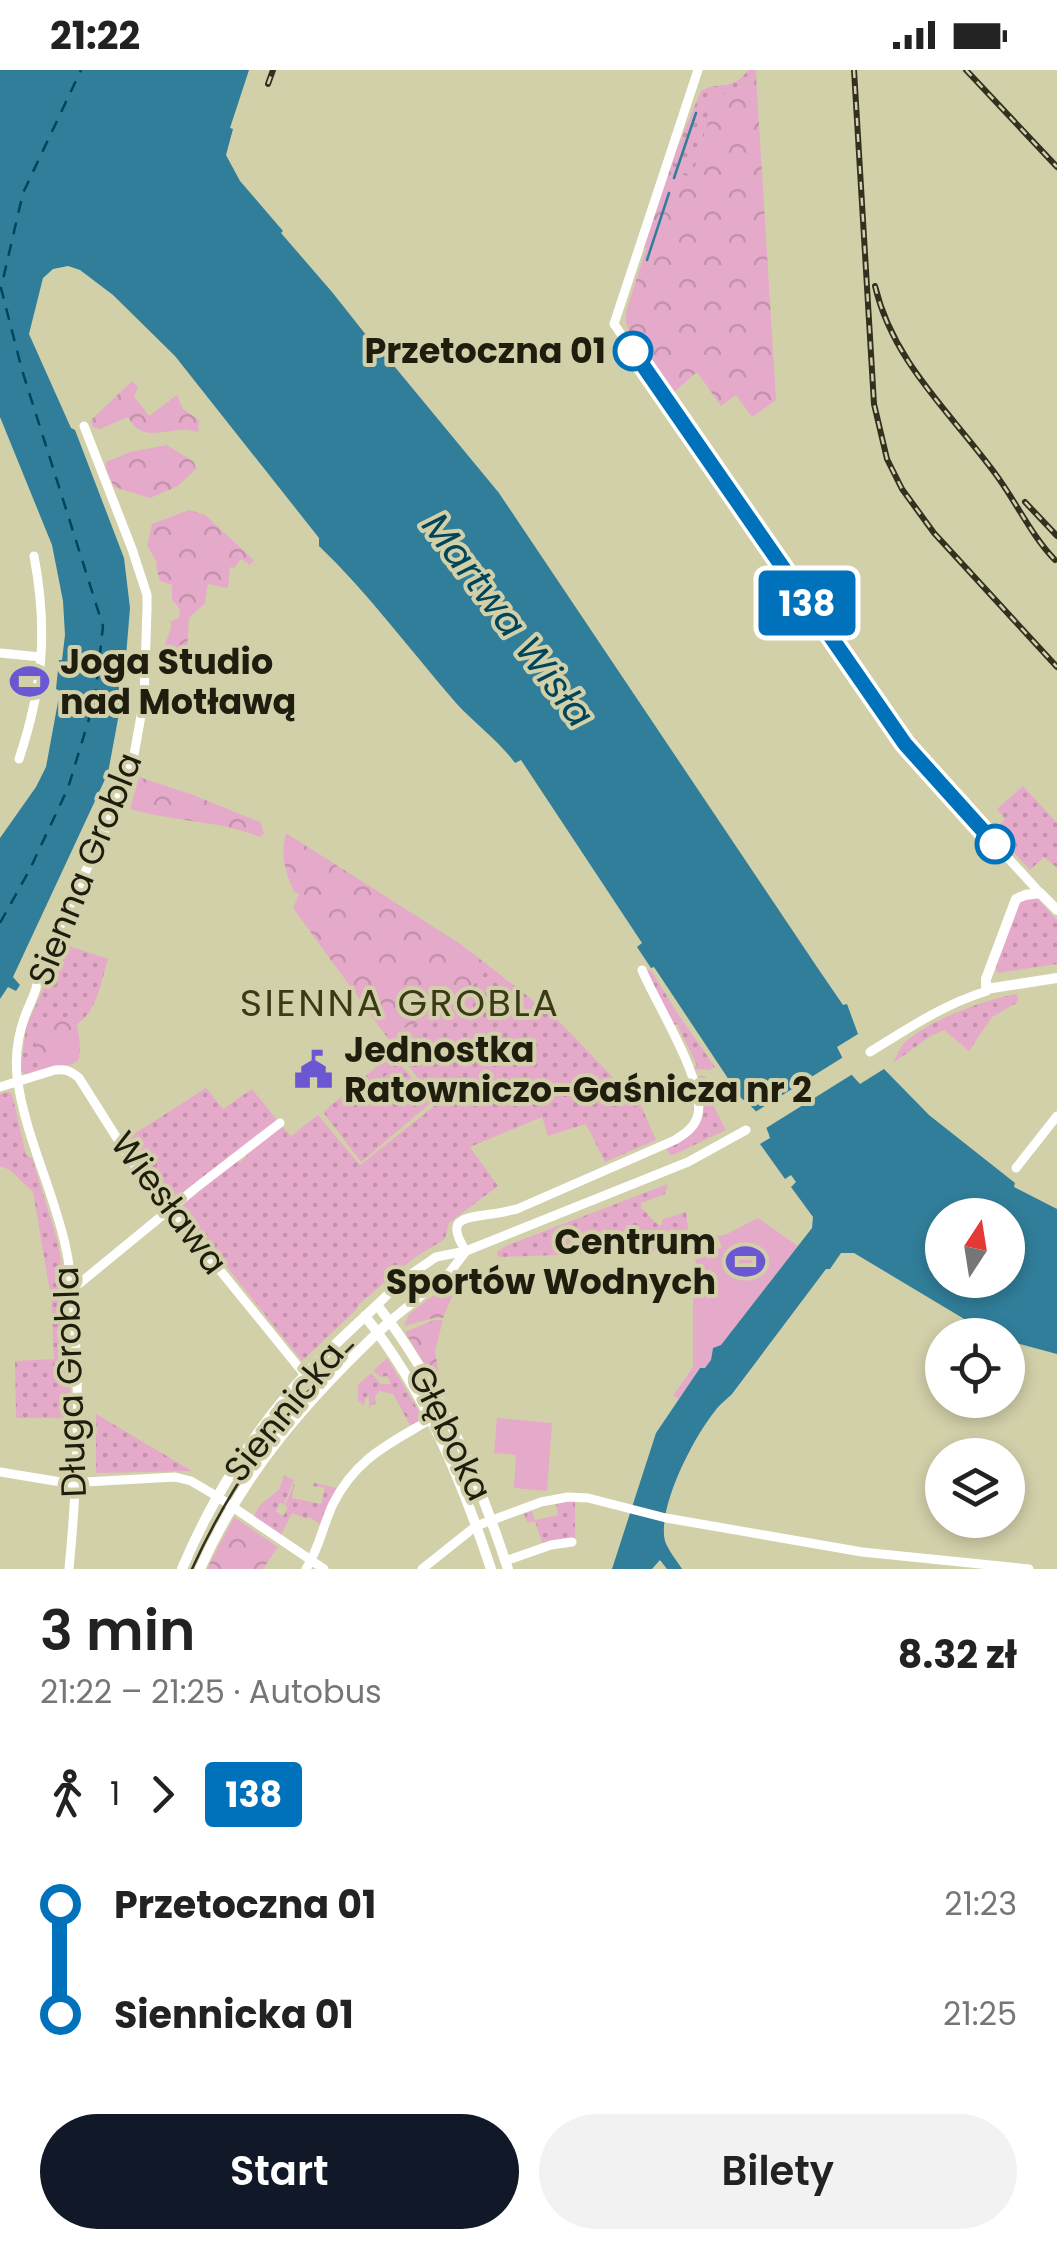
<!DOCTYPE html>
<html lang="pl">
<head>
<meta charset="utf-8">
<style>
	:root { --surface:#fff; --page:#f2f2f2; --text:#222; --muted:#767676; --accent:#111827 }
	body { margin:0; font-family:Poppins,sans-serif; background:var(--page); color:var(--text); height:100vh; display:flex; flex-direction:column; font-size:38px; white-space:nowrap }
	* { box-sizing:border-box; margin:0 }
	p { font-size:32px; color:var(--muted) }
	.icon { flex:none; width:55px; height:55px; fill:none; stroke:currentColor; stroke-width:2; stroke-linecap:round; stroke-linejoin:round }
	.map { position:relative; height:1499px; overflow:hidden }
	.sheet { display:flex; flex-direction:column; background:var(--surface); flex:1 }
	.sheet>* { flex:none }
	.badge { padding:0 20px; border-radius:8px; font-size:35px; line-height:65px }
	.needle { width:65px; rotate:12deg }
	.controls { position:absolute; left:925px; top:1128px; display:grid; gap:20px }
	.controls a { display:grid; place-items:center; width:100px; height:100px; border-radius:50%; background:var(--surface); box-shadow:0 5px 15px #0003; font-size:50px }
	.map>.badge { position:absolute; translate:-50% -50%; box-shadow:0 0 0 5px #fff }
	.legs { display:flex; align-items:center; gap:15px; height:110px; padding:0 40px; font-size:32px }
	.legs p { margin-inline-start:auto }
	.summary { display:flex; align-items:center; justify-content:space-between; height:170px; padding:0 40px }
	h1 { font-size:55px; font-weight:600; line-height:75px }
	.primary-button { display:flex; gap:20px; margin-top:auto; padding:20px 40px }
	.primary-button a { flex:1; height:115px; border-radius:60px; background:var(--accent); color:#fff; font-size:40px; font-weight:600; line-height:115px; text-align:center }
	.primary-button a+a { background:var(--page); color:var(--text) }
	ul { padding:0 40px; list-style:none }
	li { display:flex; align-items:center; gap:35px; height:110px; font-size:38px }
	li i { display:grid; place-items:center; width:15px; height:100%; margin:0 12px; background:currentColor }
	li i::after { content:''; width:25px; height:25px; margin:-12px; border:8px solid; border-radius:50%; background:var(--surface) }
	li p { margin-inline-start:auto }
	li:first-child i { background:linear-gradient(#0000 50%,currentColor 0) }
	li:last-child i { background:linear-gradient(currentColor 50%,#0000 0) }
	.status { display:flex; justify-content:space-between; align-items:center; height:70px; padding:0 50px; background:var(--surface); direction:ltr }
	.status svg { height:28px; fill:currentColor }
	.map>svg:first-child { display:block }
	.grass { fill:url(#grass-dots) }
	.forest { fill:url(#forest-crowns) }
	.pitch { fill:#e5aaca }
	.water { fill:#317e9a; fill-rule:evenodd }
	.pier { fill:#d2d0a9 }
	.lines { fill:none; stroke-linecap:round; stroke-linejoin:round }
	.stream { stroke:#317e9a; stroke-width:2.5 }
	.ferry { stroke:#00455a; stroke-width:2.5; stroke-dasharray:12 10; stroke-linecap:butt }
	.minor { stroke:#fff; stroke-width:9 }
	.tertiary { stroke:#fff; stroke-width:10 }
	.tram { stroke:#32311f; stroke-width:2.5 }
	.rail-casing { stroke:#32311f; stroke-width:6 }
	.rail { stroke:#d2d0a9; stroke-width:2.5; stroke-dasharray:8; stroke-linecap:butt }
	.line-1-casing { stroke:#fff; stroke-width:22 }
	.line-1 { stroke:#0072bc; stroke-width:15 }
	.stop-1-dot { fill:#fff; stroke:#0072bc; stroke-width:5 }
	.labels { text-anchor:middle; stroke-width:8; stroke-linejoin:round; paint-order:stroke }
	.stop-label { font-size:35px; font-weight:bold; fill:#1e1d0e; stroke:#d2d0a9; text-anchor:end }
	.poi-label { font-size:35px; font-weight:bold; fill:#1e1d0e; stroke:#d2d0a9; text-anchor:start }
	.street-label { font-size:35px; fill:#1e1d0e; stroke:#d2d0a9 }
	.water-label { font-size:38px; font-style:italic; fill:#00455a; stroke:#d2d0a9 }
	.neighbourhood-label { font-size:38px; letter-spacing:2.5px; fill:#3b3917; stroke:#d2d0a9 }
</style>
</head>
<body>
<div class="status"><b>21:22</b><svg viewBox="0 0 49 12"><path d="M0 12V9h3v3zM5 12V6h3v6zM10 12V3h3v9zM15 12V0h3v12zM26 1h20v11H26zM47 4h2v5h-2z"/></svg></div>
<div class="map">
<svg width="1057" height="1499" viewBox="0 0 1057 1499">
	<defs>
		<pattern id="grass-dots" width="8" height="8" patternUnits="userSpaceOnUse" patternTransform="scale(2.5)"><rect width="8" height="8" fill="#e5aaca"/><path d="M2 2h.1M6 6h.1" fill="none" stroke="#c492ac" stroke-width="1.8" stroke-linecap="round"/></pattern>
		<pattern id="forest-crowns" width="20" height="18" patternUnits="userSpaceOnUse" patternTransform="scale(2.5)"><rect width="20" height="18" fill="#e5aaca"/><path d="M2 6a3 3 0 1 1 6 0M12 15a3 3 0 1 1 6 0" fill="none" stroke="#c492ac"/></pattern>
	</defs>
	<rect width="100%" height="100%" fill="#d2d0a9"/>
	<path class="grass" d="M748,0H756V5L746,15L727,22L714,31L692,108L668,100L701,21C720,10 733,22 748,0Z
		M1023,716L1057,753V798L1044,787L1030,800L993,761L1005,749L997,739Z
		M1037,828L1057,850V894L999,903L995,898L1018,834L1023,829Z
		M63,874L108,889C102,909 97,942 77,954L68,947L52,998L27,1004L21,1002V997L26,957Z
		M489,896L544,939L548,940L633,1028L639,1026V1031L656,1070L605,1092L586,1054L548,1066L542,1047L470,1077L498,1116L449,1153L445,1169L414,1188L359,1234L356,1240L302,1291L179,1137L237,1091L240,1092L247,1086L246,1084L282,1056L291,1066L318,1045L360,1095L437,1034L384,963C418,959 471,925 489,896Z
		M651,900L676,941L715,997L709,1000L692,999L697,996L677,954L672,956L647,901Z
		M1017,924L1018,932L992,947L969,981L944,960L929,967L893,993C897,986 900,977 905,972C932,949 983,930 1017,924Z
		M392,984L418,1015L394,1036L419,1016L432,1032L361,1092L323,1042Z
		M701,1005L709,1009L705,1012L708,1017L705,1020L726,1060L671,1086L666,1079C704,1060 710,1049 698,1007Z
		M206,1018L223,1039L252,1019L278,1051L172,1131L123,1071Z
		M9,1022L12,1024L26,1085L32,1088L57,1169L63,1202L69,1274L71,1348H16L15,1291L54,1289L51,1228L33,1122L10,1100L0,1096V1024Z
		M668,1114L665,1124L641,1133V1138C649,1143 652,1152 661,1156L663,1149L686,1142L690,1177L666,1181L622,1182L620,1164L612,1165L614,1183L500,1187L497,1185L498,1181L508,1175Z
		M387,1288L420,1343L422,1351L410,1355L393,1324L379,1321L375,1327L376,1333L369,1337V1326L366,1327L364,1335L358,1331V1315L371,1303L381,1314H391L387,1306L381,1307L373,1301Z
		M96,1344L192,1401L96,1403Z
		M284,1406L294,1410L284,1434L280,1433L276,1441L283,1446L288,1438L285,1435L295,1412L292,1428L321,1434L325,1418L313,1416L314,1413L337,1418L320,1454L309,1447L307,1449L292,1443L281,1465L253,1447L260,1435L279,1420Z
		M575,1431V1470L543,1475L535,1451L527,1453L524,1444L532,1441L535,1450L558,1445L556,1433Z"/>
	<path class="forest" d="M756,5L776,330L752,347L736,325L721,336L697,302L673,323L631,265L626,253V242L646,179L643,177L668,100L692,108L714,31L727,22L746,15Z
		M132,311L138,318L134,326L149,346L177,325L183,339L199,350L198,362C192,361 186,359 181,360C158,361 141,371 128,347L100,359L93,357L91,350Z
		M167,375L194,392L196,399L178,416L150,428L114,417L106,399V392L130,382Z
		M189,440L205,445L254,490L250,495L241,489L234,498L230,497L228,518L208,514L205,533L189,548L187,580L165,579C164,570 172,564 171,551L179,548L180,539L172,530V515L160,511L156,497L157,492L147,476L152,454Z
		M139,707L193,725L260,752L264,763L260,767C219,750 173,752 130,739Z
		M286,763L459,873L489,896C471,925 417,959 384,963L293,838L299,824L294,822C285,801 280,786 286,763Z
		M68,947L77,954L80,974L79,989L73,994L52,998L39,982L31,963Z
		M462,1203L443,1248H434L404,1256L409,1244Z
		M443,1250L435,1281L442,1323L405,1262L434,1250Z
		M234,1447L278,1477L263,1499H207Z"/>
	<path class="pitch" d="M395,998L412,1018L380,1045L363,1024Z
		M758,1148L798,1176L721,1275L713,1278L711,1290L705,1298H700L679,1329L673,1326L693,1297V1223L701,1221L695,1189L701,1188L700,1184L722,1177L717,1166L725,1165Z
		M497,1348L552,1353L547,1421L514,1418L516,1385L494,1383Z"/>
	<path class="water" d="M0,0H249L230,58L233,59L226,85L240,111L283,161L281,163L332,222L374,275L385,285L499,423L819,900L843,935L847,934L858,964L837,977L850,1003L860,1014L884,999L929,1045L1015,1113L1014,1117L1057,1139V1284L1008,1271V1265H991L854,1183H841L830,1199H826L732,1324C726,1330 719,1335 715,1341C693,1368 657,1438 665,1471C668,1480 677,1491 682,1499H667L660,1490L652,1499H612L656,1363L700,1298H705L711,1290L713,1278L721,1275L812,1158L813,1147L791,1117L796,1112L791,1105L785,1109L760,1074L770,1068C765,1050 755,1038 741,1028L654,897L651,898L637,877L642,873L521,690L515,693C498,670 475,654 456,633C410,580 369,524 319,476V468L175,286L113,225L80,200L68,196L53,199L43,208L29,264L71,358L75,360L124,488L130,538L123,622L108,703L13,907L20,915L16,921L8,917L0,929V768L36,717L46,697L60,621L56,619L59,590H62L65,565L63,531L52,475L0,347ZM942,1145H1008V1210H942Z"/>
	<path class="pier" d="M845,986L856,1002L763,1060L752,1044Z"/>
	<g class="lines">
		<path class="stream" d="M674,108L696,43
			M647,190L669,123"/>
		<path class="ferry" d="M0,853L30,799L68,718L95,629L103,556L22,300L1,218L23,123L81,0"/>
		<path class="minor" d="M698,0L614,254L905,675L1040,823
			M0,583L41,587
			M19,689C43,617 48,560 34,486
			M870,982C907,959 944,934 987,921
			M0,1017L55,1000C66,999 71,1001 79,1008L132,1092L305,1305
			M1016,1098L1057,1046
			M466,1181C444,1148 464,1148 492,1144C500,1143 508,1141 517,1139L675,1070C684,1064 693,1059 697,1048C709,1016 656,934 642,900
			M72,1214L80,1213L197,1117L280,1053
			M377,1235L401,1211L436,1187L466,1181L688,1092L746,1060
			M390,1251L450,1202L466,1181
			M0,1402L67,1413L175,1407L191,1411L218,1427L324,1499
			M505,1491L551,1475L572,1472
			M69,1499C75,1436 79,1373 77,1309C75,1264 75,1218 65,1174C52,1117 24,1063 17,1006C15,985 18,965 25,946C30,932 39,918 38,903L112,745L134,685L144,629L147,539V525L132,479L84,356
			M306,1499C319,1479 323,1455 333,1434C356,1388 389,1374 431,1349
			M422,1499L476,1456L541,1432L568,1427L588,1428L666,1448L862,1482L1029,1499"/>
		<path class="tertiary" d="M1057,840L1040,823L1025,825L1016,829L986,909V919L1057,908
			M365,1246C425,1322 461,1408 491,1499
			M182,1499C211,1430 254,1360 305,1305C328,1280 353,1258 377,1235C439,1313 477,1405 508,1499
			M200,1499C245,1399 311,1325 390,1251"/>
		<path class="tram" d="M192,1499C233,1409 282,1344 353,1275"/>
		<defs>
			<path id="rail" d="M854,0L874,334L887,389L902,419L934,463L1057,597
				M966,0L1057,97
				M268,14L273,0
				M875,216C893,292 950,342 994,402C1016,431 1030,464 1055,490
				M1025,432L1057,466"/>
		</defs>
		<use href="#rail" class="rail-casing"/>
		<use href="#rail" class="rail"/>
	</g>
	<g class="lines">
		<defs>
			<path id="line-1" d="M633,281L905,674L995,774"/>
		</defs>
		<use href="#line-1" class="line-1-casing"/>
		<use href="#line-1" class="line-1"/>
	</g>
	<defs>
		<symbol id="stadium-bare" viewBox="-9 -9 18 18"><path d="M0-5a6.5 5 0 1 0 0 10a6.5 5 0 1 0 0-10ZM-3.5-1.8h7v3.6h-7Z" fill="#6a57d1" stroke="#d2d0a9" stroke-width="2.5" paint-order="stroke"/></symbol>
		<symbol id="civic-bare" viewBox="-9 -9 18 18"><path d="M-.6-6.5H3V-4.5H.6V-3L4-1V1h2V6H-6V1h2V-1L-.6-3ZM-1.2 2.5V6h2.4V2.5Z" fill="#6a57d1" stroke="#d2d0a9" stroke-width="2.5" paint-order="stroke"/></symbol>
	</defs>
	<g fill-rule="evenodd">
		<use href="#stadium-bare" x="2" y="584" width="55" height="55"/>
		<use href="#civic-bare" x="286" y="972" width="55" height="55"/>
		<use href="#stadium-bare" x="718" y="1164" width="55" height="55"/>
	</g>
	<g class="stop-1-dot">
		<circle cx="633" cy="281" r="18"/>
		<circle cx="995" cy="774" r="18"/>
	</g>
	<g class="labels">
		<g class="stop-label">
			<text x="606" y="293">Przetoczna 01</text>
		</g>
		<g class="poi-label">
			<text x="60" y="604">Joga Studio<tspan x="60" dy="40">nad Motławą</tspan></text>
			<text x="344" y="992">Jednostka<tspan x="344" dy="40">Ratowniczo-Gaśnicza nr 2</tspan></text>
			<text x="716" y="1184" text-anchor="end">Centrum<tspan x="716" dy="40">Sportów Wodnych</tspan></text>
		</g>
		<g class="street-label">
			<text transform="translate(85 799) rotate(-68)" y="12">Sienna Grobla</text>
			<text transform="translate(169 1133) rotate(53)" y="12">Wiesława</text>
			<text transform="translate(70 1312) rotate(-92)" y="12">Długa Grobla</text>
			<text transform="translate(284 1342) rotate(-51)" y="12">Siennicka</text>
			<text transform="translate(450 1363) rotate(64)" y="12">Głęboka</text>
		</g>
		<g class="water-label">
			<text transform="translate(508 550) rotate(53)" y="13">Martwa Wisła</text>
		</g>
		<g class="neighbourhood-label">
			<text x="400" y="946">SIENNA GROBLA</text>
		</g>
	</g>
</svg>
<div class="controls">
<a><svg class="needle" viewBox="-14 -14 28 28"><path d="M0-13l5 13h-10z" fill="#e53935"/><path d="M0 13l5-13h-10z" fill="#767676"/></svg></a>
<a><svg class="icon" aria-label="locate" viewBox="0 0 24 24"><circle cx="12" cy="12" r="6"/><path d="M12 2v4M12 18v4M2 12h4M18 12h4"/></svg></a>
<a><svg class="icon" aria-label="layers" viewBox="0 0 24 24"><path d="M12 4l9 5-9 5-9-5zM3 14l9 5 9-5"/></svg></a>
</div>
<b class="badge" style="left:807px;top:533px;background:#0072bc;color:#fff">138</b>
</div>
<section class="sheet">
<div class="summary"><div><h1>3 min</h1><p>21:22 – 21:25 · Autobus</p></div><b>8.32 zł</b></div>
<div class="legs"><svg class="icon" aria-label="walk" viewBox="0 0 24 24"><circle cx="13" cy="4" r="2"/><path d="M13 8l-2 6 4 7M11 14l-3 7M7 12l3-4h3l4 4"/></svg>1<svg class="icon" aria-label="forward" viewBox="0 0 24 24"><path d="M9 5l7 7-7 7"/></svg><b class="badge" style="background:#0072bc;color:#fff">138</b></div>
<ul>
<li><i style="color:#0072bc"></i><b>Przetoczna 01</b><p>21:23</p></li>
<li><i style="color:#0072bc"></i><b>Siennicka 01</b><p>21:25</p></li>
</ul>
<div class="primary-button"><a>Start</a><a>Bilety</a></div>
</section>
</body>
</html>
